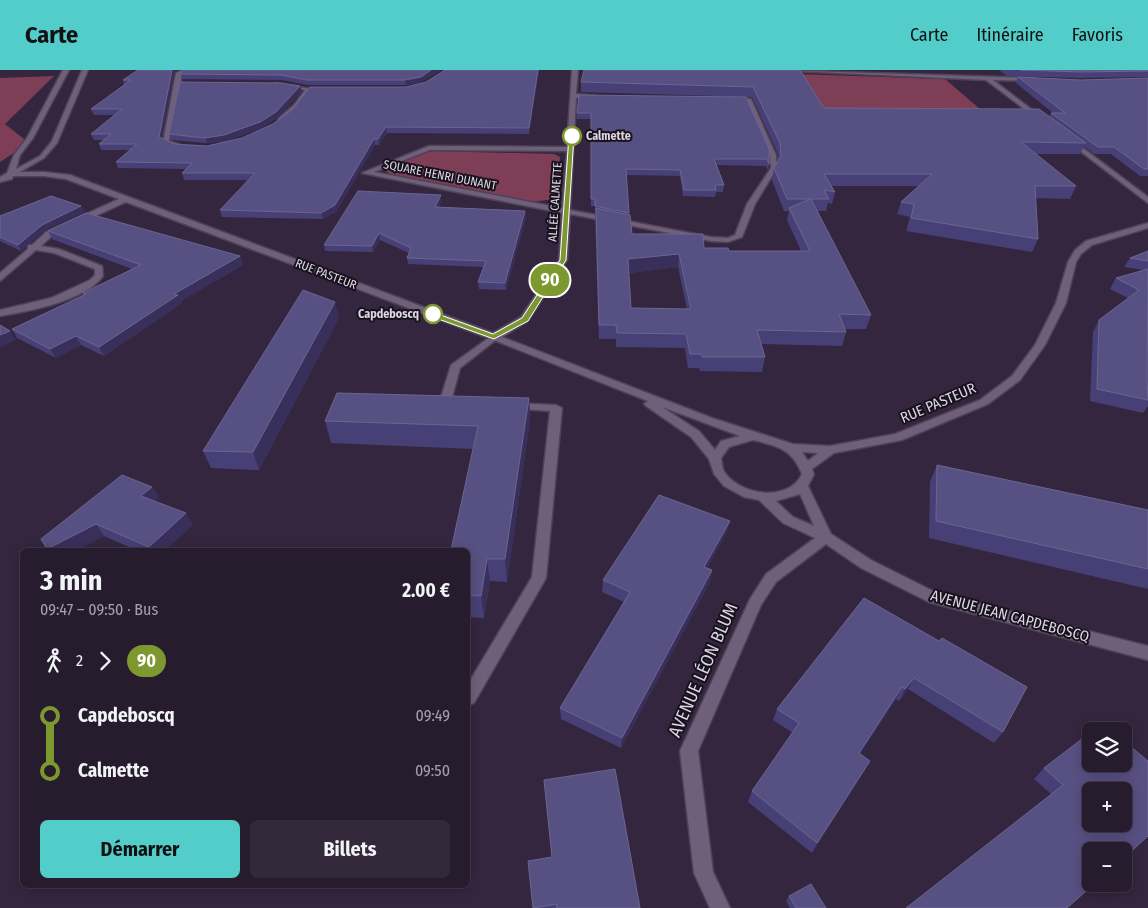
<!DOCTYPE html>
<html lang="fr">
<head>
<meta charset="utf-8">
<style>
	:root { --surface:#271c2e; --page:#33293a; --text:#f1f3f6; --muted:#a4a1aa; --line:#433a4a; --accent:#53cdca }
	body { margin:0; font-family:"Fira Sans Condensed",sans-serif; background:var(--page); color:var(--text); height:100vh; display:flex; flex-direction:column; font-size:19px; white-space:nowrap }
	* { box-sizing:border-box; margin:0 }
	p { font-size:16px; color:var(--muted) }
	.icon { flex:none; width:28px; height:28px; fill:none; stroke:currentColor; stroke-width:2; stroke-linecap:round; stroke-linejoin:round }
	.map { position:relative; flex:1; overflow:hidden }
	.side { position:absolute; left:20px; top:478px; width:450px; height:340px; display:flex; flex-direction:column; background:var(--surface); border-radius:8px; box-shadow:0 2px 12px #0003,0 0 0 1px var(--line) }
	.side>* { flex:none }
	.badge { padding:0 10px; border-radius:16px; font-size:18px; line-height:32px }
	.fabs { position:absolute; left:1082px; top:652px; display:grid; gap:10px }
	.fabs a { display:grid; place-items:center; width:50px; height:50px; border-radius:8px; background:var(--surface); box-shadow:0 2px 12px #0003,0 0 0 1px var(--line); font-size:25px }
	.map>.badge { position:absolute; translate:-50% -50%; box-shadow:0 0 0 2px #fff }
	.legs { display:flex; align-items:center; gap:8px; height:55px; padding:0 20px; font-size:16px }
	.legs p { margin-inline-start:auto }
	.head { display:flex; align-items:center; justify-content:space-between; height:85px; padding:0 20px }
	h1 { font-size:28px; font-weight:700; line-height:38px }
	.primary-button { display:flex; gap:10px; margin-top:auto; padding:10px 20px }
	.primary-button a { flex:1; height:58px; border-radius:8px; background:var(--accent); color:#111; font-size:20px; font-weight:700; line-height:58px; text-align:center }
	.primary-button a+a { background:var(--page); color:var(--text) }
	ul { padding:0 20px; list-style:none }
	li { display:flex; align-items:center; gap:18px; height:55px; font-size:19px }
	li i { display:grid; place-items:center; width:8px; height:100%; margin:0 6px; background:currentColor }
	li i::after { content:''; width:12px; height:12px; margin:-6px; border:4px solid; border-radius:50%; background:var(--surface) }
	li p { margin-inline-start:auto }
	li:first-child i { background:linear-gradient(#0000 50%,currentColor 0) }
	li:last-child i { background:linear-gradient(currentColor 50%,#0000 0) }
	header { display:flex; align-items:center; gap:30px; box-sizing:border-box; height:70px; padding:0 25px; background:var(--accent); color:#111 }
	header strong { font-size:24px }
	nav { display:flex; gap:28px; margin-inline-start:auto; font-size:18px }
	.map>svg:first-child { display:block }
	.green { fill:#7e3e56 }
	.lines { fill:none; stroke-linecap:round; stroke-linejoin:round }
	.lane-casing { stroke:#4e4256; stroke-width:3 }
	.street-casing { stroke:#4e4256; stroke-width:3 }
	.secondary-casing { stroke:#4e4256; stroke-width:3 }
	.lane { fill:#6e5f7a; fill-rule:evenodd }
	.street { fill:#6e5f7a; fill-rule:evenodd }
	.secondary { fill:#6e5f7a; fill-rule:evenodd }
	.wall { fill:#474076; fill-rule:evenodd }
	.shaded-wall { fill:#392f5b }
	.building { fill:#575082; stroke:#6c6591; fill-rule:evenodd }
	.line-1 { fill:#7c982e; stroke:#fff }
	.stop-1-dot { fill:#fff; stroke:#7c982e; stroke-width:2.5 }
	.labels { text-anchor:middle; stroke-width:4; stroke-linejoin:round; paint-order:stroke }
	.far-stop-label { font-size:12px; font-weight:bold; fill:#ddd5e4; stroke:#18121d; text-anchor:start }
	.far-street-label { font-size:12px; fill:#ddd5e4; stroke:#18121d }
	.street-label { font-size:15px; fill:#ddd5e4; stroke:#18121d }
	.near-street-label { font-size:18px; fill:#ddd5e4; stroke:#18121d }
</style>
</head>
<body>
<header>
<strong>Carte</strong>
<nav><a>Carte</a><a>Itinéraire</a><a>Favoris</a></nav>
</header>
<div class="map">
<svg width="1148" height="838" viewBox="0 0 1148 838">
	<rect width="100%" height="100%" fill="#34263e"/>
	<path class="green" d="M794,4L945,9L987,45H816Z
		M54,6L5,54L29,73L0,92V8Z
		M433,81L554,84L560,87L555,127L548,130L531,132L391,105L385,100C391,91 422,82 433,81Z"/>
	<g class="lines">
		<defs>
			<path id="lane" d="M494,264L499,267L497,269L460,298L451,331L457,332L459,334L457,336H441L439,334L451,295Z
				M513,333L556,335L562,338L546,508L474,633L468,635V614L532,507L550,341L509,338L507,336Z"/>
			<path id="street" d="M183,0H191L182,4L169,71L181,75V77L179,78L163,72L176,3Z
				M572,0H578L576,24L598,26L576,28L570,140L711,167L728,168L735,165L747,134L771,98L770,85L746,31L728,30L730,27L751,29L776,85L777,98L755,134L742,167L728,172L711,171L570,144L567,190L528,251L502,267L712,348L793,374L830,376L895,364L980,330L1012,306L1035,275L1056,233L1068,192L1075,180L1086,171L1148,153V158L1092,175L1081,184L1076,192L1066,233L1045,275L1020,310L988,334L902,370L834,383L812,399L814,404L808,416L831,464L871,490L937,523L1148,576V590L929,532L861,498L826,474L776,512L761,535L698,681L713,802L730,838H710L694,803L680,681L750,529L766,504L815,468L783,453L759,430L744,427L724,416L714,404L709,389L691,367L646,336L644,334L648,331L491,269L126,132L52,166L41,176L59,179L102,196L103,206C85,231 30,241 0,246V240L51,228L90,210L95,205V199L54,183L36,180L0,211V203L28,179V175H32L46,162L119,129L66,109L44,106H11L7,104L11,102H44L70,105L493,263L521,247L559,190L562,143L362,103L429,76L567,77ZM430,80L567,81L562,138L374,102ZM662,337L740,366L721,371L715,380L699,361ZM753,370C778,376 792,379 802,404C789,432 742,426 725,403C722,399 722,393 721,388L729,377ZM802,382L818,383L808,391ZM800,424L814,456L793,447L776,431Z
				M775,0L1033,8L1035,11L993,10L1044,49L1039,50L986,10Z
				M274,13L311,19L298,38L280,52L278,49L294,35L305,20L276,16Z
				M1067,69H1071L1148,127V133L1067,71Z"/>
			<path id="secondary" d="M63,0H69L33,68L20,85L16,99L40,86L52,71L82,0H88L57,73L44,88L13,106L12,109L0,112V107L7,103L14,85L27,68Z"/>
		</defs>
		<use href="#lane" class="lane-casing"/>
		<use href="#street" class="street-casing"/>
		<use href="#secondary" class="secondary-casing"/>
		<use href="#lane" class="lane"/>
		<use href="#street" class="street"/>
		<use href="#secondary" class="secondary"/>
	</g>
	<path class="wall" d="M138,0H179L174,3L162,68L174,74L207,76L242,68L406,17L426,12L445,0H539L529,64L387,63L379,75H375L336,142L323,149L222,147L220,140L248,110H184L182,103L186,99L118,98L116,92L130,80H101L99,74L104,70H94L91,64L115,45H94L91,39L124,15L123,10Z
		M440,0L421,12L406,15H308L282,10L182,9L181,4Z
		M800,0L824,38L1049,46L1051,43H1053L1016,13L1018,7L1081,10L1148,8V106H1140L1111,84H1094L1084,76L1080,84H1035L1076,116L1070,129L1035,128L1038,169L1032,182L906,161L910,147L897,144L901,132L919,116H831L835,122L832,134L828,133L826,141H817L871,245L866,259H845L846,262L842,276L761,274L765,287L762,302L700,301L699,298H688L685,278L616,277V269H599L595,143V136H591V49H577V43L746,27L769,94L768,100L766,96L717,95L724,115L723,122H716L715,127L683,126L680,106L626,105L629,144L632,164L704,178L729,181H801L787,150L789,141H784L772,110L774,98L778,91V84L752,27L581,22V12ZM678,197L687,239L631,238L629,203Z
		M999,0H1148V7L1078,8L1007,6Z
		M300,16L302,21L278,47L262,58L226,71L207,73L171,70L169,64Z
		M441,125V131L439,137L525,141L526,147L506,220L479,219L478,212L483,197L408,194L407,188L409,183L380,170L373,182L325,181L324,175Z
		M81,136L84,142L45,160L21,181L0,171V146Z
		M48,161L240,186L243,195L181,231L182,233L104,286L81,275L56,288L17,268L12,259L84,225L83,223L132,199L52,169Z
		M1148,181V336L1143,343L1090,331L1093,262L1099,250L1128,228L1110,219L1116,208L1144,200L1124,197L1130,188Z
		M339,248L259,400L211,398L203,381Z
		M529,328L530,350L507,512L490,511L484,548L468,547V480L473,379L331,373L325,351Z
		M937,395L1148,440V519L929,468L930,412Z
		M152,417L159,428L155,431L193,455L165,480H136L104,466L77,480H48Z
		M727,462L707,498L712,500L710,512L621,678L561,649L560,638L624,532L602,522L603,510Z
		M864,528L1003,662L994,673L908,619L899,631L896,629L860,684L864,701L812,783L748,732L752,721L793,663L773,650L777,639Z
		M1091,662L1067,838L1051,724L1034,709L1044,698Z
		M544,710L640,838H533L552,787Z
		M789,826L826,838H790L786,831Z"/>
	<path class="shaded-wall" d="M172,0H179L174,3L161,73L159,67Z
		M431,0H440L421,12L406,15L405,10Z
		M538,0H539L529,64V58Z
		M300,16L302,21L278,47L262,58L226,71L207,73L205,68Z
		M386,57L387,63L379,75L378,69Z
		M374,69L375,75L336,142L323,149L321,143Z
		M441,125V131L436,143L435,137Z
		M81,136L84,142L45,160L21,181L18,175L42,155Z
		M525,141L526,147L506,220L505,213Z
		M379,163L380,170L373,182L372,176Z
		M679,184L678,197L627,203L628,189Z
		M240,186L243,195L181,231L182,233L104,286L99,277L174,224Z
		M335,232L339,248L259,400L253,382Z
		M10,261L16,270L0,278V265Z
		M76,266L81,275L56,288L50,279Z
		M529,328L530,350L507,512L505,489Z
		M152,417L159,428L147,438L141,426Z
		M186,443L193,455L165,480H151L149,477Z
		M730,451L727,462L702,508L704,497Z
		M96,454L104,466L77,480H48L47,479Z
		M487,489L490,511L484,548L481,526Z
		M712,500L710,512L621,678L622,668Z
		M914,608L908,619L899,631L905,619Z
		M902,617L896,629L853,694L859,683Z
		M870,691L864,701L812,783L817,773Z"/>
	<path class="building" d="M138,0H172L159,67L174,74L207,76L242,68L273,54L293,39L310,17H406L426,12L445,0H538L529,58L386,57L378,69H374L335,135L321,143L220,140L255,103H182L192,93L116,92L137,74H99L111,64H91L122,39H91L131,10H123Z
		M182,0H431L421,7L405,10H307L281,5L181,4Z
		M584,0H800L824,38L1039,39L1086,73L1021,72L1076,116H1035L1038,169L911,148L914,134L901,132L932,104H824L835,122L824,120L829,129H811L871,245L839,244L846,262L757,260L765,287H702L701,284H690L686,264L617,263L616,255H599L596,138L630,145L632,164H703L704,178H728L729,181H810L789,138L810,129H787L774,98L781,86L780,73L753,17L581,12ZM679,184L691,239L631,238L628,189Z
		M1020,0H1148V1L1081,2Z
		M1018,7L1081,10L1148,8V99H1144L1114,77H1098L1051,43H1065Z
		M180,12L281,13L300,16L276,42L260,52L224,65L205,68L169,64Z
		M579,25L746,27L769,79V94L767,89H714L724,115H715L716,120H684L680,100L626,99L629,143L595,136V129H591V43H577Z
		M358,121L441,125L435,137L525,141L505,213L478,212L486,191L407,188L411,178L379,163L372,176L324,175Z
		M51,126L81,136L42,155L18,175L0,167V146Z
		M86,143L240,186L174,224L178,225L99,277L76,266L50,279L12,259L86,224L83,223L141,195L48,161Z
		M1148,181V191L1130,188Z
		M1148,199L1147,310L1148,330L1097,319L1099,250L1139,220L1116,208Z
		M303,220L335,232L253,382L203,381Z
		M0,255L10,261L0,265Z
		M337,323L529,328L505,489H487L481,526L468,525V480H451L478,356L325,351Z
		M937,395L1148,440V499L936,451Z
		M122,405L152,417L141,426L186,443L149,477L96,454L47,479L41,469Z
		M659,425L730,451L704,497L712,500L622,668L560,638L630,522L603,510Z
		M864,528L939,571L942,568L1027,617L1003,662L914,608L905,619L902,617L859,683L870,691L817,773L752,721L799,653L777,639Z
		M1103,653L1112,661H1092Z
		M1091,662V694H1124V671L1148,691V766L1124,788V781H1091V814H1094L1067,838H906L1063,715L1044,698ZM1091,721H1124V754H1091Z
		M615,699L640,838H557L556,834L533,838L528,791L552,787L544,710Z
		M811,814L826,838H796L789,826Z"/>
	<path class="line-1" d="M572,64L574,66L566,190L528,251L494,269L430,246V243H435L493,264L522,248L560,190L569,66Z"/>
	<g class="stop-1-dot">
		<circle cx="572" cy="66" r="9"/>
		<circle cx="433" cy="244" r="9"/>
	</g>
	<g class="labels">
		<g class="far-stop-label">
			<text x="586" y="70">Calmette</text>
			<text x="419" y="248" text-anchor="end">Capdeboscq</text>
		</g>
		<g class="far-street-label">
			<text transform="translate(440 105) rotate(11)" y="4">SQUARE HENRI DUNANT</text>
			<text transform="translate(555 132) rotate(-86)" y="4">ALLÉE CALMETTE</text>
			<text transform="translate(326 204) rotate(21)" y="4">RUE PASTEUR</text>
		</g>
		<g class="street-label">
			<text transform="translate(938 333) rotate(-23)" y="5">RUE PASTEUR</text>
			<text transform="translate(1010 546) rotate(15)" y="5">AVENUE JEAN CAPDEBOSCQ</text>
		</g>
		<g class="near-street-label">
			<text transform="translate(703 600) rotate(-66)" y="6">AVENUE LÉON BLUM</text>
		</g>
	</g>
</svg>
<div class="fabs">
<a><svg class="icon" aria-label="layers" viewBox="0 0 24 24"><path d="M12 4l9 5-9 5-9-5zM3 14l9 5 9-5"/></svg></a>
<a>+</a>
<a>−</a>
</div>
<b class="badge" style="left:550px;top:210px;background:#7c982e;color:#fff">90</b>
<section class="side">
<div class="head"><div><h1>3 min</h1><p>09:47 – 09:50 · Bus</p></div><b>2.00 €</b></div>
<div class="legs"><svg class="icon" aria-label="walk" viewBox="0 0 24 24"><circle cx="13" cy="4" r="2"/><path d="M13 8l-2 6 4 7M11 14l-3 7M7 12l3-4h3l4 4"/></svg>2<svg class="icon" aria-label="forward" viewBox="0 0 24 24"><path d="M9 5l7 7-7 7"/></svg><b class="badge" style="background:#7c982e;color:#fff">90</b></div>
<ul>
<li><i style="color:#7c982e"></i><b>Capdeboscq</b><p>09:49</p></li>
<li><i style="color:#7c982e"></i><b>Calmette</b><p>09:50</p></li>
</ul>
<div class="primary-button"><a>Démarrer</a><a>Billets</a></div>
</section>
</div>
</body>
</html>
